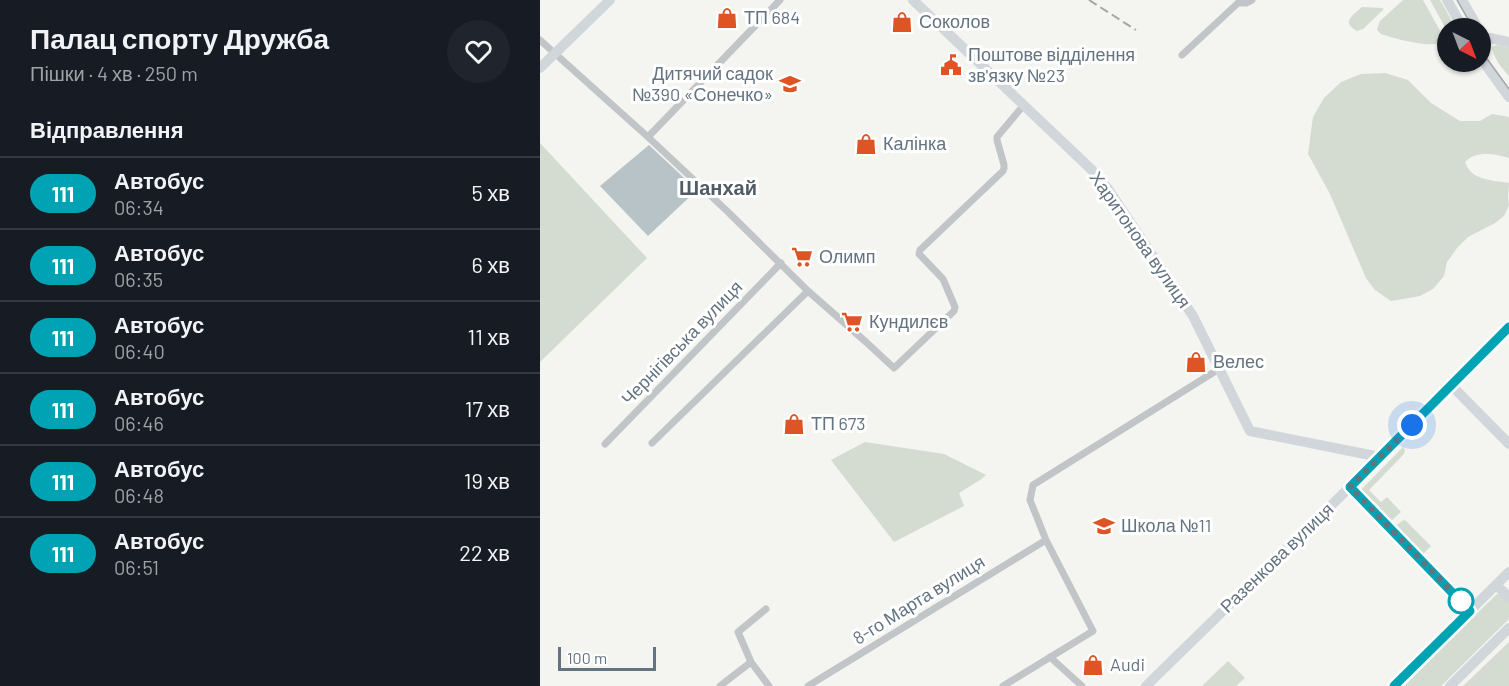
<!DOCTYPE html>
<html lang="uk">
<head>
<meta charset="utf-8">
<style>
	:root { --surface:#171b24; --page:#20242c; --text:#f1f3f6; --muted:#9ea1a6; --line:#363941 }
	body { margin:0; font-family:Barlow,sans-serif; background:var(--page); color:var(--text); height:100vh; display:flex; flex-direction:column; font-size:22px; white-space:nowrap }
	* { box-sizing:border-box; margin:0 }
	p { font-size:20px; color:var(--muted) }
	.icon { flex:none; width:33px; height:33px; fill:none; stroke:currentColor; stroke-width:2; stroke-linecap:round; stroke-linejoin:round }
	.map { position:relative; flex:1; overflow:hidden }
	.panel { display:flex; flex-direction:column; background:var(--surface); width:540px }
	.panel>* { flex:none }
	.badge { padding:0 12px; border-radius:20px; font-size:21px; line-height:39px }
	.needle { width:39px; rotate:138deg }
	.fabs { position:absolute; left:897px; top:18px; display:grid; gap:12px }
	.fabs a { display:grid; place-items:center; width:54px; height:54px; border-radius:50%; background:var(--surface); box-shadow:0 2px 4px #0004; font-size:30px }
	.scale { position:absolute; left:18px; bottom:15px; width:98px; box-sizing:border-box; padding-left:6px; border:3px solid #637380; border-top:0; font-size:16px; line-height:21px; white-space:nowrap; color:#637380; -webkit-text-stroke:4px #fff; paint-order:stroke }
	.you { position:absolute; width:30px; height:30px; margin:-15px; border:4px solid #fff; border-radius:50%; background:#1a73e8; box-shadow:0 0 0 9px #1a73e833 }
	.map>.badge { position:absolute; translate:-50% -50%; box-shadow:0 0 0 3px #fff }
	h2 { padding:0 30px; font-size:22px; line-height:54px }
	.round { display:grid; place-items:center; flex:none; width:63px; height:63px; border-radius:32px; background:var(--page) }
	.headline { display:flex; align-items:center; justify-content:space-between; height:102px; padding:0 30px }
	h1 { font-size:28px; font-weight:600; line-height:45px }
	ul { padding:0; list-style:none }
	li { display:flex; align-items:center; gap:18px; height:72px; padding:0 30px; border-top:2px solid var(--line) }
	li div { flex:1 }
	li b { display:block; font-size:22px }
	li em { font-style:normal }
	li .badge { min-width:66px; font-weight:700; text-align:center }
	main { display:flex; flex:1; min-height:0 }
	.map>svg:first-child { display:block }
	.green { fill:#d4dbd1 }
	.water { fill:#b8c3c7 }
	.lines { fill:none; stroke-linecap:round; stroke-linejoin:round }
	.street { stroke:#c1c5c8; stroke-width:7 }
	.secondary { stroke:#d1d6da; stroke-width:10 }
	.primary { stroke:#d1d6da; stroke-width:10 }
	.tram { stroke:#a2a7ac; stroke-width:1.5 }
	.rail { stroke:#a2a7ac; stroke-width:2; stroke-dasharray:9 4.5; stroke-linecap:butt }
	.line-casing { stroke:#fff; stroke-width:14 }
	.line { stroke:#00a3b4; stroke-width:9 }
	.walk { stroke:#637380; stroke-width:6; stroke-dasharray:0 10.8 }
	.stop-dot { fill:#fff; stroke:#00a3b4; stroke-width:3 }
	.labels { text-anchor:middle; stroke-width:6; stroke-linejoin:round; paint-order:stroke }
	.poi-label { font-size:18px; fill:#637380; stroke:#fff; text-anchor:start }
	.street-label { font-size:18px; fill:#637380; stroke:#fff }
	.neighbourhood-label { font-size:20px; font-weight:bold; fill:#515c65; stroke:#fff }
</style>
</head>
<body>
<main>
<section class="panel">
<div class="headline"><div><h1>Палац спорту Дружба</h1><p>Пішки · 4 хв · 250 m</p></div><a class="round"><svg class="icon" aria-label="heart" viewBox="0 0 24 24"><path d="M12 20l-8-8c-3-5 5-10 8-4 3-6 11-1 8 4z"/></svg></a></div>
<h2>Відправлення</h2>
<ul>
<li><span class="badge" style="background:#00a3b4;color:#fff">111</span><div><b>Автобус</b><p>06:34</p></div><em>5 хв</em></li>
<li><span class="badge" style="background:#00a3b4;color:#fff">111</span><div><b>Автобус</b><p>06:35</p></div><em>6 хв</em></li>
<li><span class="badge" style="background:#00a3b4;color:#fff">111</span><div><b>Автобус</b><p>06:40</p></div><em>11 хв</em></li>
<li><span class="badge" style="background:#00a3b4;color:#fff">111</span><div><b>Автобус</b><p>06:46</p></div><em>17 хв</em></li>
<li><span class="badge" style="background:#00a3b4;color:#fff">111</span><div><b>Автобус</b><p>06:48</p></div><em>19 хв</em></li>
<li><span class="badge" style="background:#00a3b4;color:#fff">111</span><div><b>Автобус</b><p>06:51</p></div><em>22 хв</em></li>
</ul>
</section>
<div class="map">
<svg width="969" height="686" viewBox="0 0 969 686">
	<rect width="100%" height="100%" fill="#f4f4f0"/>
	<path class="green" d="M863,0H883L904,38C903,40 902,41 901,42C891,49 853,38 841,34L837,30L840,21Z
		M890,0H900L916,28H908L907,31Z
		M822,7L842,8L844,9L823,29L817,31C801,22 812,16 822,7Z
		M957,45L969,47V76C961,67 954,59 952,47Z
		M845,73L868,80L891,103L920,121H940L952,114L969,117V158C955,154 936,150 925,162C931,181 953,180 969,183L968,197L969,205L964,216L955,223L928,237L917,248L907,262L904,276L893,289L880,296L851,301L835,290L826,278L790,194L768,154L773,117L784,98L801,82L821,74Z
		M0,143L107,258L0,362Z
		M325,442L404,454L446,475L440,480L419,493L424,506L354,542L291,460Z
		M863,447L865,450L864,454L829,490L841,502L847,497L861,512L851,521L821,490Z
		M865,520L891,546L883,554L856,526L862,521Z
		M957,594L961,595L969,602V619L901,686H862Z
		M969,642V686H923Z
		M688,661L705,678L696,686H662Z"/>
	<path class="water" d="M109,145L157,190L108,236L60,186Z"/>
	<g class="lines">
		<path class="street" d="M0,40L108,137L187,211L268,291L326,342L354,368L414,311L415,307L403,279L382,257L379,254L380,250L463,171L464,168V165L457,140V137L483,106
			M642,55L698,3H706L712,0
			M108,137L240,0
			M112,443L268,291
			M65,444L241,263
			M226,609L198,632L211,662L229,686
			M510,657L542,686
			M180,686L211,662
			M268,686L506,540
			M463,686L553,631L506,540L490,500L493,485L679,369"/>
		<path class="secondary" d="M373,0L552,170L568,189L653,316L710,431L840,457
			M907,0L923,28
			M922,0L938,28
			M940,39L950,38L969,42
			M940,57L969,97
			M911,385L969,444
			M810,487L930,611
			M956,585L969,597
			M606,686L810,487L969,327
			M854,686L969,572
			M910,686L969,628"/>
		<path class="primary" d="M0,68L70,0"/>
		<path class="tram" d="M917,0L933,28
			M940,49L969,89"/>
		<path class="rail" d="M549,0L596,30"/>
	</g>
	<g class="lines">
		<defs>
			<path id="line" d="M854,686L930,611L810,487L969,327"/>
		</defs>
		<use href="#line" class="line-casing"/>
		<use href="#line" class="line"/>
		<path class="walk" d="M872,425L810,487L921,601"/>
	</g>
	<defs>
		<symbol id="shop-bare" viewBox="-9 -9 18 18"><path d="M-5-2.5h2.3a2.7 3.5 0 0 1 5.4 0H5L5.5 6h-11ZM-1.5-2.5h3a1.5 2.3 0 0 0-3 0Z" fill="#de5425" stroke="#fff" stroke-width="2.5" paint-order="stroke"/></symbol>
		<symbol id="civic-bare" viewBox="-9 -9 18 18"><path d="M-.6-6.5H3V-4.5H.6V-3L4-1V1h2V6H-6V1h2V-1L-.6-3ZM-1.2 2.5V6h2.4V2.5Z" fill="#de5425" stroke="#fff" stroke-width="2.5" paint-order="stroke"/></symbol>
		<symbol id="school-bare" viewBox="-9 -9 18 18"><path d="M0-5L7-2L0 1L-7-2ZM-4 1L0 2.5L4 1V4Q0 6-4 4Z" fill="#de5425" stroke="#fff" stroke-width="2.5" paint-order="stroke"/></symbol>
		<symbol id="supermarket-bare" viewBox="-9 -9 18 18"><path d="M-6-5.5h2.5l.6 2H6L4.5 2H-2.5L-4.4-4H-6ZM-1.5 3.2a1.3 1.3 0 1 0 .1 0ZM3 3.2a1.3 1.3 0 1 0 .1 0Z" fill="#de5425" stroke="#fff" stroke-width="2.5" paint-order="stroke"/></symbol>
	</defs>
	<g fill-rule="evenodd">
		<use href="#shop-bare" x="172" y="3" width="30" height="30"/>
		<use href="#shop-bare" x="347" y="7" width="30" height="30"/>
		<use href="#civic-bare" x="396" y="50" width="30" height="30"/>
		<use href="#school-bare" x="235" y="69" width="30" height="30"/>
		<use href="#shop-bare" x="311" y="129" width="30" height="30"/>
		<use href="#supermarket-bare" x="247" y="242" width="30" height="30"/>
		<use href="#supermarket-bare" x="297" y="307" width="30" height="30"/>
		<use href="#shop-bare" x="641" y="347" width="30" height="30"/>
		<use href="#shop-bare" x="239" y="409" width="30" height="30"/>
		<use href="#school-bare" x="549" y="511" width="30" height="30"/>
		<use href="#shop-bare" x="538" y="650" width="30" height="30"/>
	</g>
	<circle class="stop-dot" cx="921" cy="601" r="12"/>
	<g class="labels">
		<g class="poi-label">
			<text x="204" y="24">ТП 684</text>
			<text x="379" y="28">Соколов</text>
			<text x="428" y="61">Поштове відділення<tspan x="428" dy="21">зв'язку №23</tspan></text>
			<text x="233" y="80" text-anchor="end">Дитячий садок<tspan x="233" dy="21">№390 «Сонечко»</tspan></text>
			<text x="343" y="150">Калінка</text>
			<text x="279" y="263">Олимп</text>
			<text x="329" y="328">Кундилєв</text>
			<text x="673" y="368">Велес</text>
			<text x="271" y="430">ТП 673</text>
			<text x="581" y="532">Школа №11</text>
			<text x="570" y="671">Audi</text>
		</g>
		<g class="street-label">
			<text transform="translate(600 240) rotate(55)" y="6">Харитонова вулиця</text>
			<text transform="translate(142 343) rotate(-46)" y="6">Чернігівська вулиця</text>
			<text transform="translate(737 558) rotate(-44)" y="6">Разенкова вулиця</text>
			<text transform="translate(379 600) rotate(-32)" y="6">8-го Марта вулиця</text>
		</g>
		<g class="neighbourhood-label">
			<text x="178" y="195">Шанхай</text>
		</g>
	</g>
</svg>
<div class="fabs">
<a><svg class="needle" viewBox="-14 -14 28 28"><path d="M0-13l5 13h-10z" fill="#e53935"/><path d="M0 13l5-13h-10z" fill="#9ea1a6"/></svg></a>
</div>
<div class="scale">100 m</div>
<div class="you" style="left:872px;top:425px"></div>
</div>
</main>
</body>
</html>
